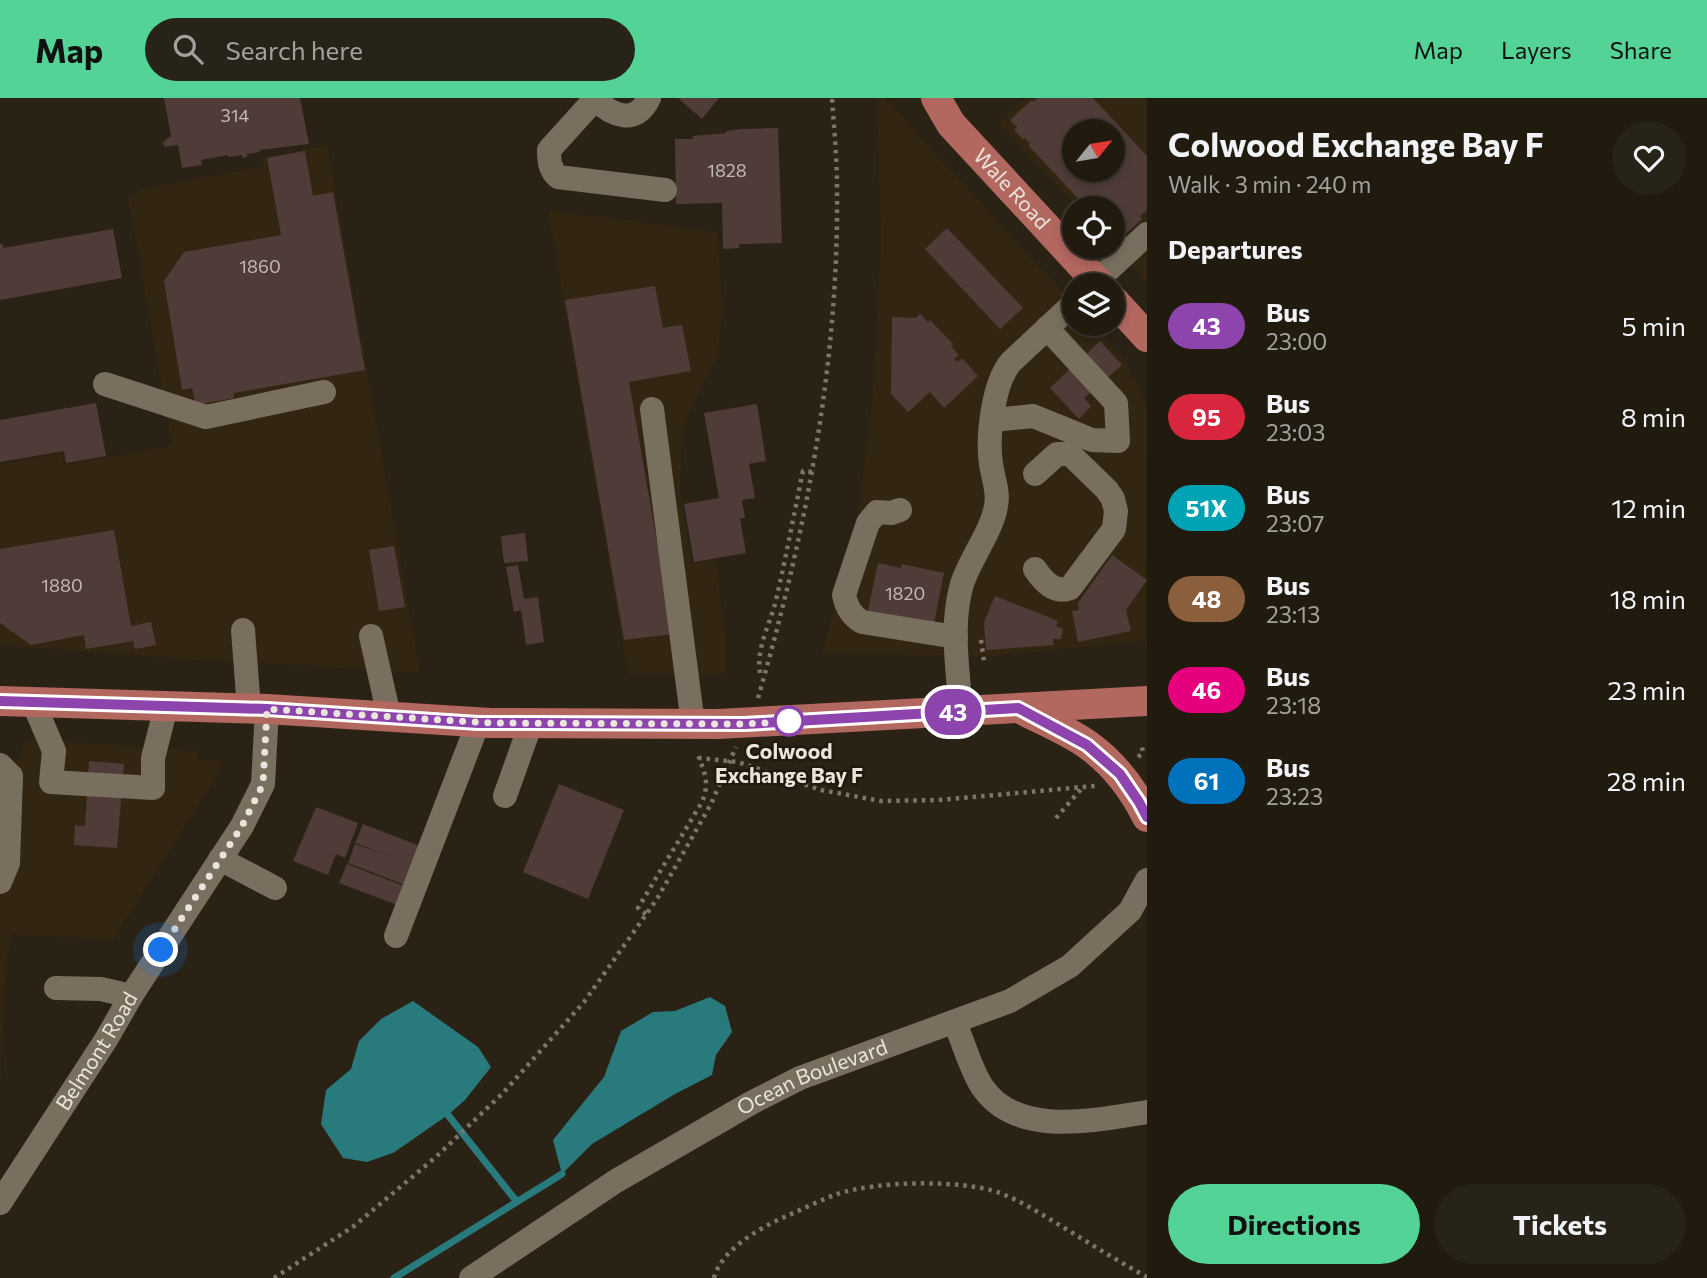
<!DOCTYPE html>
<html lang="en">
<head>
<meta charset="utf-8">
<style>
	:root { --surface:#201a0f; --page:#282318; --text:#f1f3f6; --muted:#a2a19e; --line:#3d382f; --accent:#53d396 }
	body { margin:0; font-family:Commissioner,sans-serif; background:var(--page); color:var(--text); height:100vh; display:flex; flex-direction:column; font-size:26px; white-space:nowrap }
	* { box-sizing:border-box; margin:0 }
	p { font-size:23px; color:var(--muted) }
	.icon { flex:none; width:38px; height:38px; fill:none; stroke:currentColor; stroke-width:2; stroke-linecap:round; stroke-linejoin:round }
	.map { position:relative; flex:1; overflow:hidden }
	.drawer { display:flex; flex-direction:column; background:var(--surface); width:560px }
	.drawer>* { flex:none }
	.badge { padding:0 14px; border-radius:23px; font-size:24px; line-height:46px }
	.needle { width:46px; rotate:60deg }
	.tools { position:absolute; left:1062px; top:21px; display:grid; gap:14px }
	.tools a { display:grid; place-items:center; width:63px; height:63px; border-radius:50%; background:var(--surface); box-shadow:0 4px 10px #0003,0 0 0 2px var(--line); font-size:35px }
	.you { position:absolute; width:35px; height:35px; margin:-18px; border:5px solid #fff; border-radius:50%; background:#1a73e8; box-shadow:0 0 0 10px #1a73e833 }
	.map>.badge { position:absolute; translate:-50% -50%; box-shadow:0 0 0 4px #fff }
	h2 { padding:0 21px; font-size:26px; line-height:63px }
	.round { display:grid; place-items:center; flex:none; width:74px; height:74px; border-radius:37px; background:var(--page) }
	.overview { display:flex; align-items:center; justify-content:space-between; height:119px; padding:0 21px }
	h1 { font-size:33px; font-weight:700; line-height:52px }
	.button { display:flex; gap:14px; margin-top:auto; padding:14px 21px }
	.button a { flex:1; height:80px; border-radius:42px; background:var(--accent); color:#111; font-size:28px; font-weight:700; line-height:80px; text-align:center }
	.button a+a { background:var(--page); color:var(--text) }
	ul { padding:0; list-style:none }
	li { display:flex; align-items:center; gap:21px; height:91px; padding:0 21px }
	li div { flex:1 }
	li b { display:block; font-size:26px }
	li em { font-style:normal }
	li .badge { min-width:77px; font-weight:700; text-align:center }
	header { display:flex; align-items:center; gap:42px; box-sizing:border-box; height:98px; padding:0 35px; background:var(--accent); color:#111 }
	header strong { font-size:33px }
	nav { display:flex; gap:38px; margin-inline-start:auto; font-size:24px }
	.search { width:490px; height:63px; background:var(--page); display:flex; align-items:center; gap:18px; box-sizing:border-box; padding:0 24px; border-radius:38px; color:var(--muted); font-size:26px }
	main { display:flex; flex:1; min-height:0 }
	.map>svg:first-child { display:block }
	.built { fill:#322612; fill-rule:evenodd }
	.water { fill:#297a7d }
	.lines { fill:none; stroke-linecap:round; stroke-linejoin:round }
	.stream { stroke:#297a7d; stroke-width:7 }
	.building { fill:#4f3c38; fill-rule:evenodd }
	.path { stroke:#7c756a; stroke-width:4.5; stroke-dasharray:3.5 5; stroke-linecap:butt }
	.minor { stroke:#796f5e; stroke-width:24 }
	.major { stroke:#b2675f; stroke-width:30 }
	.line-casing { stroke:#fff; stroke-width:16 }
	.line { stroke:#8e44ad; stroke-width:10 }
	.walk { stroke:#eae5dc; stroke-width:7; stroke-dasharray:0 12.6 }
	.stop-dot { fill:#fff; stroke:#8e44ad; stroke-width:3.5 }
	.labels { text-anchor:middle; stroke-width:5; stroke-linejoin:round; paint-order:stroke }
	.number-label { font-size:18px; fill:#c3bbb3 }
	.street-label { font-size:21px; fill:#eae5dc; stroke:#21190b }
	.stop-label { font-size:21px; font-weight:bold; fill:#eae5dc; stroke:#21190b }
</style>
</head>
<body>
<header>
<strong>Map</strong>
<div class="search"><svg class="icon" aria-label="search" viewBox="0 0 24 24"><circle cx="10" cy="10" r="6"/><path d="M15 15l6 6"/></svg>Search here</div>
<nav><a>Map</a><a>Layers</a><a>Share</a></nav>
</header>
<main>
<div class="map">
<svg width="1147" height="1180" viewBox="0 0 1147 1180">
	<rect width="100%" height="100%" fill="#2a2214"/>
	<path class="built" d="M877,0H885L1074,207V226H1092L1127,265L1147,309L1146,543L991,558L822,555L856,431L873,293L881,145Z
		M1025,0H1147V184L1113,148V110H1078L998,25ZM1074,33H1113V72H1074Z
		M327,47L420,574L186,561L0,547V366L62,355L65,367L172,348L128,99L144,91L263,68L262,60Z
		M548,112L717,134L723,213L717,257L689,314L682,336L680,395L692,466L715,462L725,533V577L628,576Z
		M25,641L197,653V662L221,663L220,673L113,842L11,836L6,869L0,994V660L21,662Z"/>
	<path class="water" d="M710,899L725,908L732,934L716,957L712,977L675,996L592,1046L562,1076L553,1042L604,979L621,933L653,914L675,913Z
		M413,903L478,949L491,969L465,1002L448,1017L393,1055L367,1064L343,1060L321,1026L326,992L351,971L359,943L381,921Z"/>
	<g class="lines">
		<path class="stream" d="M448,1017L517,1104
			M394,1180L562,1076"/>
	</g>
	<path class="building" d="M164,0H300L309,46L260,52V54L247,56V59L242,60V57L228,59V57L201,62L202,67L182,70L178,47L164,49L163,44L171,38Z
		M678,0H719L702,21Z
		M1038,0H1093L1147,58V112L1140,118L1142,121L1121,140L1115,134L1113,135V110H1087L1029,48L1030,46L1025,40L1023,41L1014,32L1017,29L1010,22L1032,2L1033,4ZM1074,33H1113V72H1074Z
		M778,30L782,145L739,146V150L723,151L722,105L676,106L675,41H693V38L726,35V33L741,31Z
		M305,53L313,98L333,94L365,272L234,295V300L196,307L192,290L182,292L164,183L184,154L281,137L267,60Z
		M947,130L1023,210L1000,231L925,151Z
		M113,131L122,180L0,202V146H3V150Z
		M655,188L663,230L682,227L691,273L629,284L673,536L624,542L565,202Z
		M920,216L928,224L930,222L953,246L951,248L959,257L954,261L958,264L962,260L978,278L944,310L930,294L908,314L891,296L892,219L916,220Z
		M1100,243L1122,267L1084,300L1091,308L1079,321L1050,290Z
		M96,305L106,358L66,365L64,353L0,364V322Z
		M757,306L766,363L749,366L755,400L742,402L745,420H740L746,455L694,464L684,406L719,400L704,315Z
		M114,432L131,528L151,524L156,547L135,551L133,543L86,551L84,537L31,547L0,525V451Z
		M525,435L528,463L504,465L501,438Z
		M394,448L405,509L379,513L369,452Z
		M1112,457L1147,482L1126,512L1131,533L1078,544L1072,513L1079,512L1078,505Z
		M878,465L901,470L902,466L944,475L933,531L867,517Z
		M518,467L524,501L538,499L544,544L526,547L521,512L514,514L506,469Z
		M995,498L1058,523L1056,528L1063,531L1061,541H1053L1054,547L986,552L984,524Z
		M89,663L124,666L117,750L74,747L75,727L85,728Z
		M559,686L624,712L588,801L523,774Z
		M316,709L358,725L345,760L336,756L328,777L293,763Z
		M363,726L420,748L405,787L348,765L355,746L396,760L355,745Z
		M347,766L404,788L397,807L339,785Z"/>
	<g class="lines">
		<path class="path" d="M981,542L984,564
			M760,575C756,549 770,527 776,502C786,459 794,416 803,373L813,374
			M758,600C806,434 839,264 837,91C837,60 834,30 832,0
			M1138,659L1143,655L1142,648
			M1056,720L1082,690
			M646,816L638,810L702,704C709,687 706,677 699,660L738,664L821,692L881,703L939,702L1095,688
			M274,1180L354,1128L437,1058L503,995L584,904L657,801L711,706L736,649
			M714,1180C721,1151 763,1128 789,1117C805,1110 821,1102 837,1096C876,1083 962,1081 1000,1095C1019,1102 1038,1114 1056,1125C1086,1143 1116,1162 1147,1179"/>
		<g class="minor">
			<path d="M596,0L549,52C549,63 550,72 558,79L665,92"/>
			<path d="M595,1C612,18 636,28 649,0"/>
			<path d="M1092,187L1147,136"/>
			<path d="M105,286L206,319L324,294"/>
			<path d="M652,311L693,626"/>
			<path d="M993,322L1033,318L1092,342L1118,343L1116,305L1047,230"/>
			<path d="M900,412L891,415L877,414L868,425L844,497C847,510 851,517 862,524L956,539"/>
			<path d="M1035,471C1043,483 1055,496 1070,490L1114,431L1116,413L1113,401L1107,392L1070,356H1057L1035,376"/>
			<path d="M243,532L249,611"/>
			<path d="M371,538L389,618"/>
			<path d="M33,604L54,653L51,684L153,690V660L166,609"/>
			<path d="M961,614C958,572 950,527 962,486C970,461 992,433 996,408C999,394 993,380 991,366C987,339 993,285 1011,264L1074,205"/>
			<path d="M0,667L11,678L8,765L0,784"/>
			<path d="M505,698L531,625"/>
			<path d="M220,761L275,790"/>
			<path d="M396,838L478,625"/>
			<path d="M56,890L101,891L131,898"/>
			<path d="M955,925C963,943 972,975 983,990C1018,1040 1096,1022 1147,1014"/>
			<path id="s1" d="M0,1105L107,940L131,898L242,728L263,686L267,611"/>
			<path id="s2" d="M471,1180L616,1083L751,1005L800,980L1010,903L1070,868L1130,813L1147,782"/>
		</g>
		<g class="major">
			<path id="s3" d="M936,0L951,26L1100,187"/>
			<path d="M1113,202L1147,239"/>
			<path d="M0,603L267,611L490,625L718,626L1147,603"/>
			<path d="M1019,610C1041,622 1067,632 1088,647C1113,665 1133,691 1147,719"/>
		</g>
	</g>
	<g class="lines">
		<defs>
			<path id="line" d="M0,603L267,611L478,625H531L745,626L1018,610L1087,647L1120,676L1139,704L1147,719"/>
		</defs>
		<use href="#line" class="line-casing"/>
		<use href="#line" class="line"/>
		<path class="walk" d="M161,852L242,728L263,686L267,611L490,625L745,626L799,623H789"/>
	</g>
	<circle class="stop-dot" cx="789" cy="623" r="14"/>
	<g class="labels">
		<g class="number-label">
			<text x="235" y="24">314</text>
			<text x="727" y="79">1828</text>
			<text x="260" y="175">1860</text>
			<text x="62" y="494">1880</text>
			<text x="905" y="502">1820</text>
		</g>
		<g class="street-label">
			<text dy="7" stroke="none"><textPath href="#s3" startOffset="119">Wale Road</textPath></text>
			<text dy="7" stroke="none"><textPath href="#s1" startOffset="180">Belmont Road</textPath></text>
			<text dy="7" stroke="none"><textPath href="#s2" startOffset="397">Ocean Boulevard</textPath></text>
		</g>
		<g class="stop-label">
			<text x="789" y="661">Colwood<tspan x="789" dy="24">Exchange Bay F</tspan></text>
		</g>
	</g>
</svg>
<div class="tools">
<a><svg class="needle" viewBox="-14 -14 28 28"><path d="M0-13l5 13h-10z" fill="#e53935"/><path d="M0 13l5-13h-10z" fill="#a2a19e"/></svg></a>
<a><svg class="icon" aria-label="locate" viewBox="0 0 24 24"><circle cx="12" cy="12" r="6"/><path d="M12 2v4M12 18v4M2 12h4M18 12h4"/></svg></a>
<a><svg class="icon" aria-label="layers" viewBox="0 0 24 24"><path d="M12 4l9 5-9 5-9-5zM3 14l9 5 9-5"/></svg></a>
</div>
<div class="you" style="left:161px;top:852px"></div>
<b class="badge" style="left:953px;top:614px;background:#8e44ad;color:#fff">43</b>
</div>
<section class="drawer">
<div class="overview"><div><h1>Colwood Exchange Bay F</h1><p>Walk · 3 min · 240 m</p></div><a class="round"><svg class="icon" aria-label="heart" viewBox="0 0 24 24"><path d="M12 20l-8-8c-3-5 5-10 8-4 3-6 11-1 8 4z"/></svg></a></div>
<h2>Departures</h2>
<ul>
<li><span class="badge" style="background:#8e44ad;color:#fff">43</span><div><b>Bus</b><p>23:00</p></div><em>5 min</em></li>
<li><span class="badge" style="background:#d7263d;color:#fff">95</span><div><b>Bus</b><p>23:03</p></div><em>8 min</em></li>
<li><span class="badge" style="background:#00a3b4;color:#fff">51X</span><div><b>Bus</b><p>23:07</p></div><em>12 min</em></li>
<li><span class="badge" style="background:#8b5e3c;color:#fff">48</span><div><b>Bus</b><p>23:13</p></div><em>18 min</em></li>
<li><span class="badge" style="background:#e6007e;color:#fff">46</span><div><b>Bus</b><p>23:18</p></div><em>23 min</em></li>
<li><span class="badge" style="background:#0072bc;color:#fff">61</span><div><b>Bus</b><p>23:23</p></div><em>28 min</em></li>
</ul>
<div class="button"><a>Directions</a><a>Tickets</a></div>
</section>
</main>
</body>
</html>
